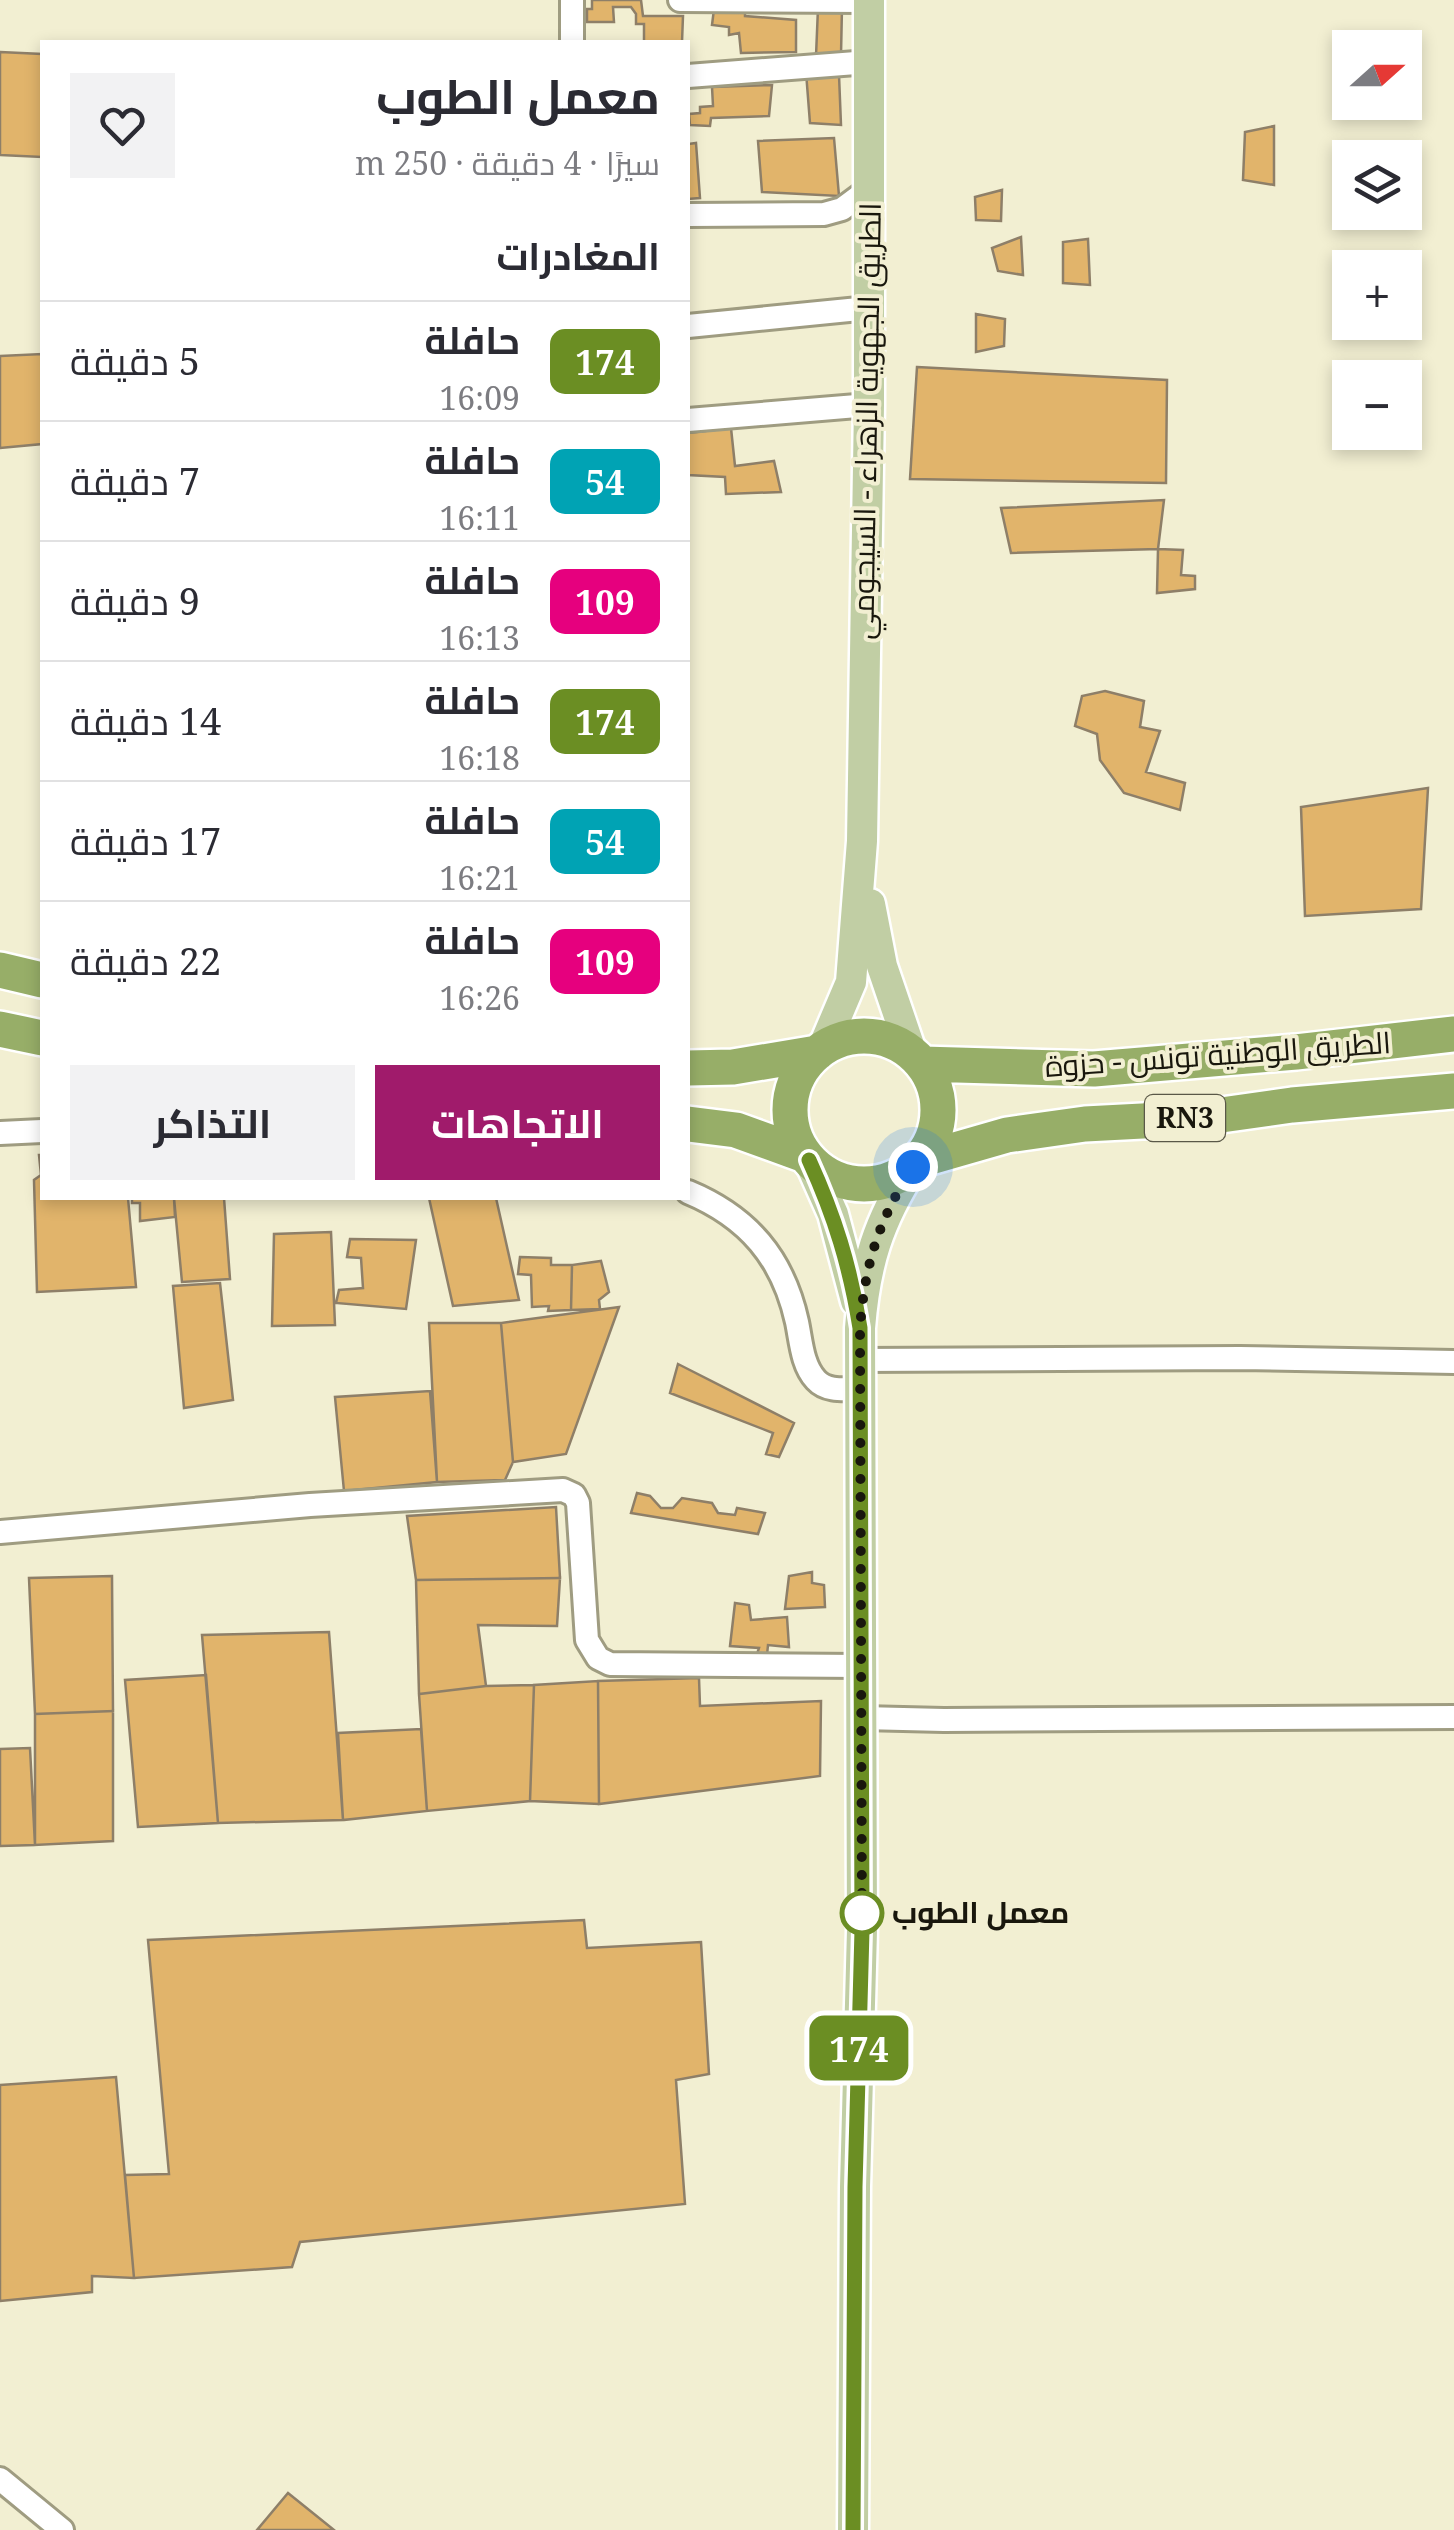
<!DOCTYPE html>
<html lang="ar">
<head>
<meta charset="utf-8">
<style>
	:root { --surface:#fff; --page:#f2f2f3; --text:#2b2b33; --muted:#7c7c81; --line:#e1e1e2; --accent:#a01b6b }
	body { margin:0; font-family:"Noto Serif",Cairo,serif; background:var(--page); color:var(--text); direction:rtl; height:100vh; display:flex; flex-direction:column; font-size:38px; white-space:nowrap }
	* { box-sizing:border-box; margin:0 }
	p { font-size:32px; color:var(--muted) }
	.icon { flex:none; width:55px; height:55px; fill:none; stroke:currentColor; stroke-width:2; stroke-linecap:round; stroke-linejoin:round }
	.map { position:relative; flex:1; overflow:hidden; direction:ltr }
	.side { position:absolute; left:40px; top:40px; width:650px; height:1160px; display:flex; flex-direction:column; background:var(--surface); border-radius:0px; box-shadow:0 5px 15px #0003; direction:rtl }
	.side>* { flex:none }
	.badge { padding:0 20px; border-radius:15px; font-size:35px; line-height:65px }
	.needle { width:65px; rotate:69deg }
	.tools { position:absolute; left:1332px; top:30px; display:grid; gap:20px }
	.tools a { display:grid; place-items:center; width:90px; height:90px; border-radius:0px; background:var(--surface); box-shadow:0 5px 15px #0003; font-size:50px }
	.you { position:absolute; width:50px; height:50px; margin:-25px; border:8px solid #fff; border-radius:50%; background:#1a73e8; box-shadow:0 0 0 15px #1a73e833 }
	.map>.badge { position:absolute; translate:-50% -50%; box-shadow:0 0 0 5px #fff }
	h2 { padding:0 30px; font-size:38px; line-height:90px }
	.round { display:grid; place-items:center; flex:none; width:105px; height:105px; border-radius:0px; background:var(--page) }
	.overview { display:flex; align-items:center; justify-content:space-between; height:170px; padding:0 30px }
	h1 { font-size:48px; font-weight:700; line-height:75px }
	.button { display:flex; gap:20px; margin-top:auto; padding:20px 30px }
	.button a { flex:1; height:115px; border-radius:0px; background:var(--accent); color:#fff; font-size:40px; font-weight:700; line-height:115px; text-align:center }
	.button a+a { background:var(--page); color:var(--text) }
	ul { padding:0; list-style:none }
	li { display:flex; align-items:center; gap:30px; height:120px; padding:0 30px; border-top:2px solid var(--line) }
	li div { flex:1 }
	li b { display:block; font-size:38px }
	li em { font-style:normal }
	li .badge { min-width:110px; font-weight:700; text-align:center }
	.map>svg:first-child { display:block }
	.building { fill:#e1b46b; stroke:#8e7f68; stroke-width:2.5 }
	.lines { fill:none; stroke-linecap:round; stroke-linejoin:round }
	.minor-casing { stroke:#9f9c81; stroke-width:28 }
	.major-casing { stroke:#fff; stroke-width:35 }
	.highway-casing { stroke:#fff; stroke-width:40 }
	.minor { stroke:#fff; stroke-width:22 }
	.major { stroke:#c1cea4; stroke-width:30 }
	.highway { stroke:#97ae68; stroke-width:35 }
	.line-casing { stroke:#fff; stroke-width:22 }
	.line { stroke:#6b8e23; stroke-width:15 }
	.walk { stroke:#19170d; stroke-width:10; stroke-dasharray:0 18 }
	.stop-dot { fill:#fff; stroke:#6b8e23; stroke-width:5 }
	.labels { text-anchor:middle; stroke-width:8; stroke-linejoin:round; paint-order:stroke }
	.shield { fill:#f2efd2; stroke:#5a5848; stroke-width:2.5 }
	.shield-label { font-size:28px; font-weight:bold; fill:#19170d }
	.street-label { font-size:30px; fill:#19170d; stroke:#f2efd2 }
	.stop-label { font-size:30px; font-weight:bold; fill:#19170d; stroke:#f2efd2; text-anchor:start }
</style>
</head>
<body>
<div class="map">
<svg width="1454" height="2530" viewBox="0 0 1454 2530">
	<rect width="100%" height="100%" fill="#f2efd2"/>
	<path class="building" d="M592,0H641L643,16H683L682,42H644V24H636V14L631,7H613L614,22H587V9H592Z
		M842,7L841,55L816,56L818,8Z
		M714,9L745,10V16L796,20V52L741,53L739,33L729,35V27L712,25Z
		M0,52L42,54V157L0,155Z
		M806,72L839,75L841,125L810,123Z
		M772,85L769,116L711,118L710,126L690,125L689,114L700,113V107L713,106L712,87Z
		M1274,126V185L1243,180L1245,132Z
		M834,138L839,196L762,192L758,141Z
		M696,143L700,198L688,199V144Z
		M1002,190L1001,221L976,220L975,197Z
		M1021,237L1023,275L998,271L992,248Z
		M1088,239L1090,285L1063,283V242Z
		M976,314L1005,319L1004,346L976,352Z
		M42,354V444L0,448V356Z
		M917,367L1167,380L1166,483L910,479Z
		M731,428L735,466L774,461L781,492L726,494L725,477L688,475V433Z
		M1164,500L1158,549L1011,553L1001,508Z
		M1158,549L1183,550L1181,575L1195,576V589L1157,593Z
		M1105,691L1144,701L1140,727L1160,731L1146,772L1185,783L1180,810L1124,793L1100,760L1097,734L1075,726L1082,696Z
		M1428,788L1421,909L1305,916L1301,807Z
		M39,1155H42V1198H128L136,1287L37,1292L34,1180L41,1175Z
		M132,1198H174L175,1217L140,1221V1203H132Z
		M174,1198H224L230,1279L182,1282Z
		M429,1198H496L519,1300L453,1306Z
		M331,1232L335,1325L272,1326L274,1234Z
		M350,1239L416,1240L406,1309L336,1303L339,1290L363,1288L361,1258L347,1257Z
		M520,1257L551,1258V1265H572L571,1310L548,1311L549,1306L532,1307L531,1275L518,1274Z
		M601,1261L609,1292L599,1300L600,1309L571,1310L572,1265Z
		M220,1283L233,1400L184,1408L173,1286Z
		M619,1307L566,1454L513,1462L501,1323Z
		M429,1323H501L513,1462L505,1480L437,1482Z
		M678,1364L794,1423L779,1457L766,1454L773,1433L670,1393Z
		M430,1391L437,1482L344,1491L335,1397Z
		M637,1493L650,1496L661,1508H673L682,1498L712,1503L718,1513L735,1515L737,1508L765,1513L758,1534L631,1513Z
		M556,1507L560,1578L416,1580L407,1516Z
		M812,1572V1583L824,1585L825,1607L785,1609L789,1576Z
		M112,1576L113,1711L35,1714L29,1578Z
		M560,1578L557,1626L478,1625L486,1686L419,1694L416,1580Z
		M735,1603L749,1605L751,1620L787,1617L789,1647L768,1645L767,1655L756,1657L759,1648L730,1646Z
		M329,1632L343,1820L218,1823L202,1635Z
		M206,1675L218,1823L138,1827L125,1680Z
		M699,1678L700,1706L821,1701L820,1776L599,1804L598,1681Z
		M598,1681L599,1804L530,1801L534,1685Z
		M534,1685L530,1801L427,1811L419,1694L486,1686Z
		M113,1711V1841L35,1845V1714Z
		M421,1729L427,1811L343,1820L338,1733Z
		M30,1748L35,1845L0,1846V1749Z
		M584,1920L587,1948L701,1942L709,2074L676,2080L685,2204L300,2242L292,2267L134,2278L125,2175L169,2174L148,1940Z
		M116,2077L134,2278L92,2276V2292L0,2301V2085Z
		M288,2493L334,2530H257Z"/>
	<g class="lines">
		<defs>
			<path id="minor" d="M572,0V42
				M680,0L869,1
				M688,76L869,62
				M688,215L824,214L842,209L869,189
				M688,326L869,308
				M688,420L869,405
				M0,1133L42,1131
				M688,1192C748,1217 783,1258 797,1322C801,1341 802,1365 816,1380C827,1392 845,1389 860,1389
				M859,1360L1240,1358L1454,1362
				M0,1532L310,1505L563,1490L574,1495L578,1503L587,1640L598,1658L610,1664L861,1666
				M862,1718L944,1720L1454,1717
				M0,2479L62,2530"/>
			<path id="major" d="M870,904L882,966L912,1054
				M823,1048L851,982L862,841L869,405V0
				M809,1160L833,1214L856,1301
				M853,2530L855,2187L862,1930L860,1328C865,1264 878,1222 913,1167"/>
			<path id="highway" d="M0,970L42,980
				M0,1029L42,1038
				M790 1110a74 74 0 1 1 148 0a74 74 0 1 1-148 0Z
				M922,1064L1094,1069L1296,1052L1454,1034
				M688,1068L733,1067L817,1053
				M688,1124L736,1130L805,1155
				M920,1160L1007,1135L1085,1124L1200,1118L1292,1105L1454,1091"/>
		</defs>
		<use href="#minor" class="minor-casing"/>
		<use href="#major" class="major-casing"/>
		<use href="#highway" class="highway-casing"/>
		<use href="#minor" class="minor"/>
		<use href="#major" class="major"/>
		<use href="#highway" class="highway"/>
	</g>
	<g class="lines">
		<defs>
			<path id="line" d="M809,1160C835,1217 850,1266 860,1328L862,1930L855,2187L853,2530"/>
		</defs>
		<use href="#line" class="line-casing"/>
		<use href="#line" class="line"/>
		<path class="walk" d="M862,1913V1930L860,1328C865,1264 878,1221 913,1167"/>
	</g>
	<circle class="stop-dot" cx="862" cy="1913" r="20"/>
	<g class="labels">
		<rect class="shield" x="1145" y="1095" width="80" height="46" rx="8"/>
		<g class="shield-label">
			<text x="1185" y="1128">RN3</text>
		</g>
		<g class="street-label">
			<text transform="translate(867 421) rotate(-89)" y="10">الطريق الجهوية الزهراء - السيجومي</text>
			<text transform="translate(1218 1055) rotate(-4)" y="10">الطريق الوطنية تونس - حزوة</text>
		</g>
		<g class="stop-label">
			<text x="892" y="1923">معمل الطوب</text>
		</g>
	</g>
</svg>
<div class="tools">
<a><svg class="needle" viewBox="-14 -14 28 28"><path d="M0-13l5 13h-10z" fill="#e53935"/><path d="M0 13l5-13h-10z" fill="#7c7c81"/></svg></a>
<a><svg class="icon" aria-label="layers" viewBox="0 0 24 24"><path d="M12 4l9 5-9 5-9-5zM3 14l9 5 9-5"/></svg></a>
<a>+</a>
<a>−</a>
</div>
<div class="you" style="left:913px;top:1167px"></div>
<b class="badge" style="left:859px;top:2048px;background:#6b8e23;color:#fff">174</b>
<section class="side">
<div class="overview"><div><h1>معمل الطوب</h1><p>سيرًا · 4 دقيقة · 250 m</p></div><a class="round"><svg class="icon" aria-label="heart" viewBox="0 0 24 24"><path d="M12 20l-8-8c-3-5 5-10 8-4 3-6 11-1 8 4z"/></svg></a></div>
<h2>المغادرات</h2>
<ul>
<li><span class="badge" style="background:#6b8e23;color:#fff">174</span><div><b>حافلة</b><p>16:09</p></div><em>5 دقيقة</em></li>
<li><span class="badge" style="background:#00a3b4;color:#fff">54</span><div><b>حافلة</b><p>16:11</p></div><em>7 دقيقة</em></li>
<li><span class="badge" style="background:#e6007e;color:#fff">109</span><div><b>حافلة</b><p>16:13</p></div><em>9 دقيقة</em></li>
<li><span class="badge" style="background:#6b8e23;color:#fff">174</span><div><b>حافلة</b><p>16:18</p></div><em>14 دقيقة</em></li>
<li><span class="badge" style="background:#00a3b4;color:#fff">54</span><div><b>حافلة</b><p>16:21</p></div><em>17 دقيقة</em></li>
<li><span class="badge" style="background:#e6007e;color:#fff">109</span><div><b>حافلة</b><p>16:26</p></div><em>22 دقيقة</em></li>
</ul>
<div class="button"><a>الاتجاهات</a><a>التذاكر</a></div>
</section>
</div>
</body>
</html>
